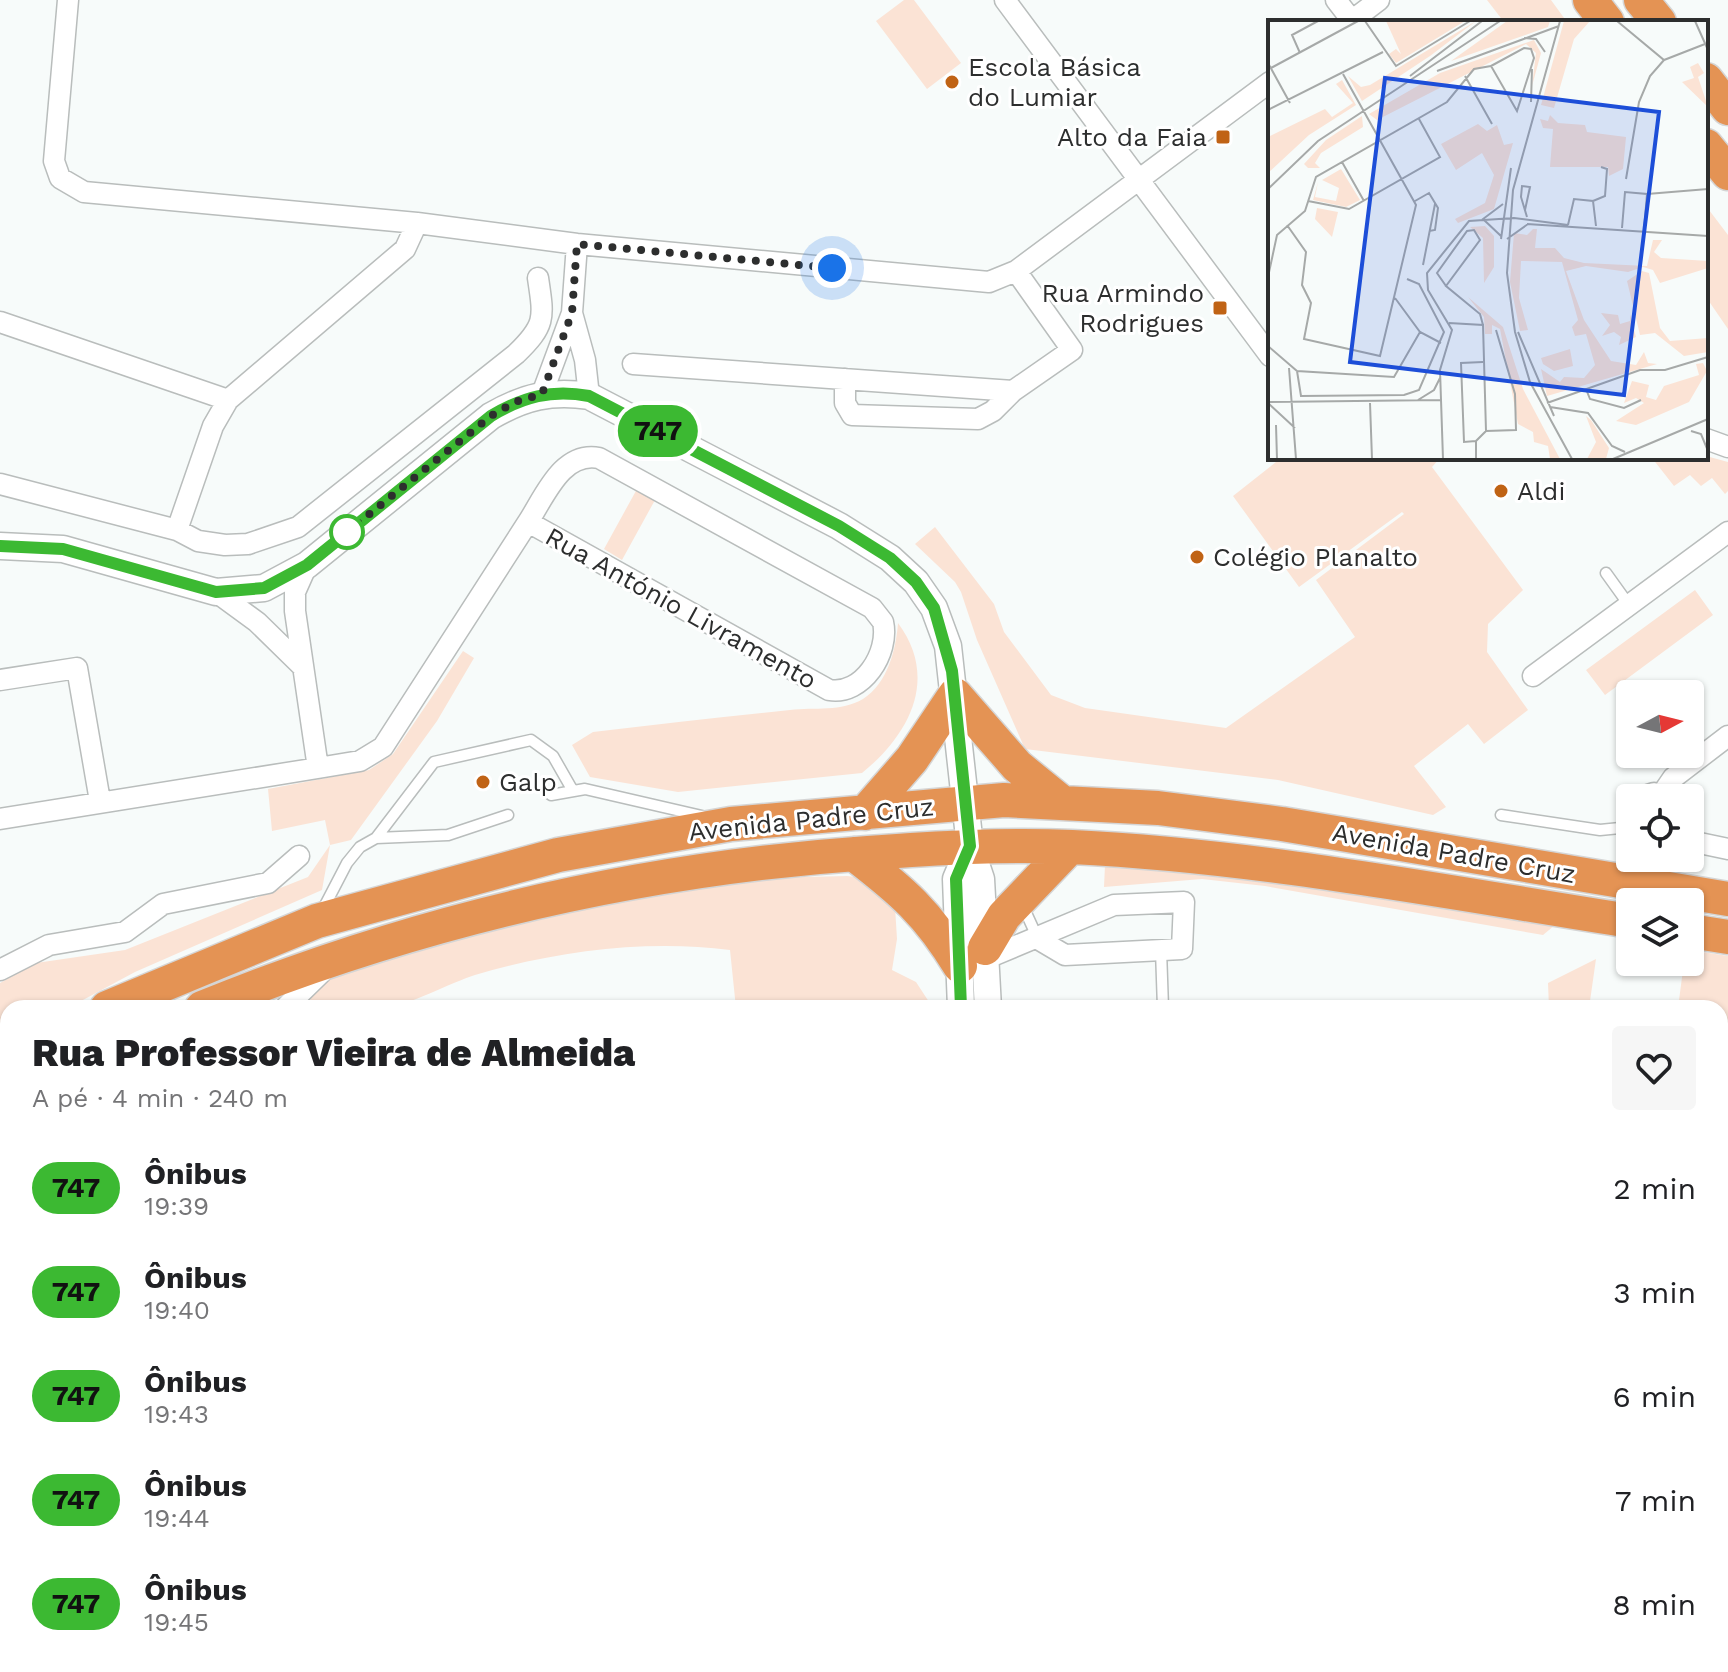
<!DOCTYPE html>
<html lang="pt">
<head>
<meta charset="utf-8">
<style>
	:root { --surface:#fff; --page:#f6f6f6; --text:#202124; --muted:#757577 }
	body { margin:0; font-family:"Work Sans",sans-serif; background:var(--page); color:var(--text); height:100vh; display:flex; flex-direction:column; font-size:30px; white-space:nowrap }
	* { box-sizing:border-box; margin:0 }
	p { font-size:26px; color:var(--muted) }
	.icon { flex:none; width:44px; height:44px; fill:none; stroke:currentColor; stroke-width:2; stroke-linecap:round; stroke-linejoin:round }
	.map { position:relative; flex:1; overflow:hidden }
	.drawer { position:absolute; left:0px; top:1000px; width:1728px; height:672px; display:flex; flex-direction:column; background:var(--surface); border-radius:24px 24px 0 0; box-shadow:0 2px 6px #0004 }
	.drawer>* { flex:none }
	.badge { padding:0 16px; border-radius:26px; font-size:28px; line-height:52px }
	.needle { width:52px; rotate:83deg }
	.fabs { position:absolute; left:1616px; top:680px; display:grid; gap:16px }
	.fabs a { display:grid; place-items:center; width:88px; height:88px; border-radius:8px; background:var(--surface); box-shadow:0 2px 6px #0004; font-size:40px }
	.you { position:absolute; width:40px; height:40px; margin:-20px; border:6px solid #fff; border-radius:50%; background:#1a73e8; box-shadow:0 0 0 12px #1a73e833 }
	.map>.badge { position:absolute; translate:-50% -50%; box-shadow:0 0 0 4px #fff }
	.round { display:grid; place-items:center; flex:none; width:84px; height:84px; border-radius:8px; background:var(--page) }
	.summary { display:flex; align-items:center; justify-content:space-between; height:136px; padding:0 32px }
	h1 { font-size:38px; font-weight:800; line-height:60px }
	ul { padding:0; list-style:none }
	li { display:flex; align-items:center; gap:24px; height:104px; padding:0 32px }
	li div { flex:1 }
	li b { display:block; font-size:30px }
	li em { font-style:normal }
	li .badge { min-width:88px; font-weight:700; text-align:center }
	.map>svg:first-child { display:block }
	.green { fill:#fbe3d5 }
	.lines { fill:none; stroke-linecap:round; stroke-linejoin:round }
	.service-casing { stroke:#b9bdbc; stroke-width:13 }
	.minor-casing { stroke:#b9bdbc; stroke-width:23 }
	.tertiary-casing { stroke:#b9bdbc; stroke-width:29 }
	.trunk-casing { stroke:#d5d5d5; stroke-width:37 }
	.service { stroke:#fff; stroke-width:10 }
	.minor { stroke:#fff; stroke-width:20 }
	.tertiary { stroke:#fff; stroke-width:26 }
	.trunk { stroke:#e49354; stroke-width:34 }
	.line-casing { stroke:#fff; stroke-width:18 }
	.line { stroke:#3cb932; stroke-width:12 }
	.walk { stroke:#2d2e2e; stroke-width:8; stroke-dasharray:0 14.4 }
	.poi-dot { fill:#c06315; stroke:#fff; stroke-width:3 }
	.stop-dot { fill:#fff; stroke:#3cb932; stroke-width:4 }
	.labels { text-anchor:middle; stroke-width:6; stroke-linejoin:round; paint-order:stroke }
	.poi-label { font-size:26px; fill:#2d2e2e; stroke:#fff; text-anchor:start }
	.street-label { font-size:26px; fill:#2d2e2e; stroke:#fff }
	.inset-road { fill:none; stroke:#a6a9a8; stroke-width:2 }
	.view { fill:#1d4ed8; fill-opacity:0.15; stroke:#1d4ed8; stroke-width:4 }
	.inset-edge { fill:none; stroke:#2d2e2e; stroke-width:4 }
</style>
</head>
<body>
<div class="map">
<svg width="1728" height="1672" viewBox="0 0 1728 1672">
	<rect width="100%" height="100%" fill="#f7fbfa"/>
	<path class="green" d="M904,0H914L961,63L927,89L876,21Z
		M1487,0H1551L1567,22H1504Z
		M1706,206L1728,235V329L1706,297Z
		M1706,456L1728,462V491L1725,494L1712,478L1701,486L1690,475L1674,486L1652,458Z
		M1281,458H1440L1432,467L1523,590L1488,624L1487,652L1528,710L1484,744L1468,724L1414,766L1446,807L1433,815L1278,780L1025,749L977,640L961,592L955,582L915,544L935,527L994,604L1004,632L1051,695L1085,708L1226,728L1355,637L1316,580L1404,514L1402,512L1299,587L1233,496Z
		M637,489L655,500L622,560L604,549Z
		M1695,590L1713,615L1605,695L1586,670Z
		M898,623C939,678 910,734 862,773L678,792L590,777L572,745L593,732C659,724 725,717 790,710C815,707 841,712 863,699C888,683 896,649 898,623Z
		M463,651L474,658L437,721L351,840L330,845L322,890L135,972L68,1008H8V1038L0,1042V983L36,963L125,950L308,877L330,845L325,820L272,831L268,789L369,770L393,754Z
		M1105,865L1260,878L1555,925L1543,935L1265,886L1202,879L1104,887Z
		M847,876L873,879L894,891L897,939L892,970L916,982L933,1008H736L730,950C647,939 555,951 475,975C453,982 405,1006 389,1008C363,1011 335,1008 309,1008L311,995L322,981L361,965L596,901L757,878Z
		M1690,950L1728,956V1044L1720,1043V1008H1678L1684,962H1690Z
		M1596,959L1589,1008H1549L1548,983Z
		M8,1170V1376L0,1359V1175Z
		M349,1664H454L433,1672H351Z
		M529,1664H742L750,1672H508Z"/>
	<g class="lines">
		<defs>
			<path id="service" d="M1606,573L1629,605
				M551,795L585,789L702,816
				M1501,815L1600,830L1630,827
				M376,838L434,762L531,740L553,756L573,791
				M1022,904L1038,939
				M321,913L347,863L360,847L376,838L448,835L508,815
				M1161,950L1163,1008
				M193,1664L195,1672
				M758,1664L765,1672
				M471,1672L492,1664"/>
			<path id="minor" d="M68,0L54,161L60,178L84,192L417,223L577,244L989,282L1016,271L1270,82
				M1005,0L1270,356
				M1336,0L1353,22
				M1350,22L1379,0
				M572,313L585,360L589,396
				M0,322L228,400
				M633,364L1013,391
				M845,379V403L852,415L978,419L993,411L1013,391L1072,350L1016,271
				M542,394L572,313L577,244
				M1706,439L1728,447
				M0,484L177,530L198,541L225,545L248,544L298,527L516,354C546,325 544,318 538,278
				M177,530L213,426L228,400L405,249L417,223
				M216,592L257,622L302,666
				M1533,676L1728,532
				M0,680L77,668L100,801
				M318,768L360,761L383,747L528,522L829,690C862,696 890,653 883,622L872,608L599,458C562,451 545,496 528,522
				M1662,794L1673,778L1728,736
				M1639,798L1654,793L1668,798
				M0,819L318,768L295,611V592L307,565
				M1690,841L1728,849
				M985,959L1114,905L1184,902L1182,949L1065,955L1038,939
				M0,970L49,945L125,932L163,904L268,883L299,856
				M285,1008L325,969
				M0,1153L8,1148
				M0,1412L8,1428
				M1720,1537L1728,1538
				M124,1664L128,1672
				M1224,1664L1225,1672
				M1009,1668L1146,1664"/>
			<path id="tertiary" d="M0,546L63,549L216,592L264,588L307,565L491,416C524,397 551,390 589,396L839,526L890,558L916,582L934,608L948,646L970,846L981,879L988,1008
				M961,1008L956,879L970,846
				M1009,1664V1672"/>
			<path id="trunk" d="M1590,0L1607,22
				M1641,0L1659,22
				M1706,80L1728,108
				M1706,146L1728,173
				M865,813L912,759L955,695L1017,766L1060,801
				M854,854C902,891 928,913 960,966
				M1690,931L1728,937
				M985,948L1004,916L1070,847
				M107,1008L317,921L558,855L731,824L1004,800L1158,808L1282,824L1728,899
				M202,1008C416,921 637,869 868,853C936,848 1004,844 1072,847C1260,856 1445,892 1630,921
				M0,1060L8,1056
				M0,1103L8,1099"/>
		</defs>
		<use href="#service" class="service-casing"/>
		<use href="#minor" class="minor-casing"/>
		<use href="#tertiary" class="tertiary-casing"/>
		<use href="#trunk" class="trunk-casing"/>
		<use href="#service" class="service"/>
		<use href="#minor" class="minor"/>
		<use href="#tertiary" class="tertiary"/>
		<use href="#trunk" class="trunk"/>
	</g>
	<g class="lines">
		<defs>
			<path id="line" d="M0,546L63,549L216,592L264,588L307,565L491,416C523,397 551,389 589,396L839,526L890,558L916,582L934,608L952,671L970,846L956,879L961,1008"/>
		</defs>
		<use href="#line" class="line-casing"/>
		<use href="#line" class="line"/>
		<path class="walk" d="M347,532L491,416L515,402L542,394L572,313L577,244L832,268"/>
	</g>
	<g class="poi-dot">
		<circle cx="952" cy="82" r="8"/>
		<rect x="1215" y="129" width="16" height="16" rx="4"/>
		<rect x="1212" y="300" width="16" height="16" rx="4"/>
		<circle cx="1501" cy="491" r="8"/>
		<circle cx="1197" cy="557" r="8"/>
		<circle cx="483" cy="782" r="8"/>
	</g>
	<circle class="stop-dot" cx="347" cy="532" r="16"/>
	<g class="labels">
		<g class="poi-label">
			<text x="968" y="76">Escola Básica<tspan x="968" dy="30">do Lumiar</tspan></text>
			<text x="1207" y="146" text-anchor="end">Alto da Faia</text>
			<text x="1204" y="302" text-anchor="end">Rua Armindo<tspan x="1204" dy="30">Rodrigues</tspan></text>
			<text x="1517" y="500">Aldi</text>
			<text x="1213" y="566">Colégio Planalto</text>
			<text x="499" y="791">Galp</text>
		</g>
		<g class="street-label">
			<text transform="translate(681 608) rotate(29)" y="9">Rua António Livramento</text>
			<text transform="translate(811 819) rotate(-6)" y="9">Avenida Padre Cruz</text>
			<text transform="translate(1454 853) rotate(10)" y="9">Avenida Padre Cruz</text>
		</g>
	</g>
	<g transform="translate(1268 20)">
		<rect width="440" height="440" fill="#f7fbfa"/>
		<path d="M118,1H197L128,43L121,34L128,29L133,34ZM208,1L162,36L94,81L80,56L93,67L102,65ZM239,1H282L280,7L183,41ZM296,1H322L306,19L286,88L273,85ZM266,20L273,33L264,66L268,33L258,24L109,100L101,94L172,53ZM430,43L436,53L430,57L440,87L414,62L426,58L422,47ZM74,60L88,85L41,115L0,153V117L57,89L64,97L85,83L68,64ZM282,95L290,103L317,105L319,112L358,117L355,149L341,156L340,147H282L285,109L275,108L272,99L280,101ZM94,96L95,107L53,133L47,143L52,148H40L36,144L58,120ZM210,104L219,111L229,105L236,125L245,123L226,189L190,203L187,199L217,183L226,155L214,133L188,150L173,124ZM73,149L92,180L78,187L45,180L50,162L47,177L68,181L71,168L54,160ZM49,188L70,192L64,217L47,199ZM217,206L226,216V247L216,263L215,218L202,207ZM265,209H269L267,228H287L296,238L316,243L379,246L385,220H394L386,232L393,238L440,241V248L392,263L385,250L375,247L360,252L318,246L298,251L316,300L343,341L368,345L376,332L380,343L389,344L279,376L273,349L292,362L296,357L316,358L327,345L318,314L307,316L304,307L310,300L294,242L253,241L251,278L260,310L252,311L242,262L246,213L259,215ZM374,251L381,253L392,308L402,321L440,318V332L416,336L387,313L372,315L359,261ZM200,277L235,307L255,369L292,439H282L280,426L266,422L265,412L250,404L232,309L224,305V314H217L216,297ZM333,293L350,295L352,304L362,301V294L368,317L351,325L353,317L346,312L334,316L342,305ZM302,329L305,346L286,351L275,344L273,338ZM435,343L439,351L421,382L368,405L348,401L376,383L368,378L356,383L364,361L381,365L378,377L388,380L396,366L431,355L428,344ZM318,396L323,400L341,428L338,439H319L328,422Z" fill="#fbe3d5"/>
		<path class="inset-road" d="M97,1L128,46L202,1M292,1L245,170L239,253L247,312L262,362L304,439M349,1L396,40L437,24M427,1L440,30M256,18L268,19L277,32M256,28L263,29L266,38L249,91L223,46ZM32,33L24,15L50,1M0,43L22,83M3,48L90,1M169,51L291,6M142,56L214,1M197,56L224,104M263,82L264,49M0,90L115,32M74,142L96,181M358,159L371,82L382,56L396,40M0,169L50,121L232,1M379,174L440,169M40,181L81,189L172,137L151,99M147,181L161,173L170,188L167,210L161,211M325,181L337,176L339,149L333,147M257,190L262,167L254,166L253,177L259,197M259,204L440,216M19,205L38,232L34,265L43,283L36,319L112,336L148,185L75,54M300,205L306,179L325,181L328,206M354,208L357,172L379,174L376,210M233,216L215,199L235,184M233,219L243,148M239,219L260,204M155,245L167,184M0,257L9,215L37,191L48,157L179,82L206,49L223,46M178,266L169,253L199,211L206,210L212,220L178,266L212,294L215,305M127,278L152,312L173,323M181,303L215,305L218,411L208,421V439M250,312L286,396M0,326L29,351L126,357L152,312M21,348L28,439M29,351L33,376L136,375L151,370L176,312L151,264L139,259M318,369L322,379L356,388L373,380M150,380L166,370L172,358M0,382L173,380M0,383L27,408M102,383L104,439M279,383L372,350H397L440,337M282,387L320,393L344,426L357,432M8,405L9,439M218,411L248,410L247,374L228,310M423,411L433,414L440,431M208,421L196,422L193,343L215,342M175,439L172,350L184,310L160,270L159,253L201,201L246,198L300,205M345,439L440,399"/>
		<path class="view" d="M117,58L391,92L356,375L82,342Z"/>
		<rect width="440" height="440" class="inset-edge"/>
	</g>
</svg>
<div class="fabs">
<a><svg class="needle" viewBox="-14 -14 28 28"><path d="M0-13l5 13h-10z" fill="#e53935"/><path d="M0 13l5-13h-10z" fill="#757577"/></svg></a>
<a><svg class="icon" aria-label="locate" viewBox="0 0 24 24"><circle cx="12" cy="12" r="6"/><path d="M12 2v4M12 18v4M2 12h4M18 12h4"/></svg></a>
<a><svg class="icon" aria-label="layers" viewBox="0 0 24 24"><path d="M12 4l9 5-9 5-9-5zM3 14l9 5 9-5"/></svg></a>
</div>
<div class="you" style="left:832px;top:268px"></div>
<b class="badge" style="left:658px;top:431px;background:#3cb932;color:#111">747</b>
<section class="drawer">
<div class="summary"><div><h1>Rua Professor Vieira de Almeida</h1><p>A pé · 4 min · 240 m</p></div><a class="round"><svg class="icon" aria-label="heart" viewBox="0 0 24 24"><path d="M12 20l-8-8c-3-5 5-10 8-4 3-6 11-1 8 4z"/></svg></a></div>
<ul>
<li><span class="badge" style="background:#3cb932;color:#111">747</span><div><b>Ônibus</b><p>19:39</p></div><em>2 min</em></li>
<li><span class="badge" style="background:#3cb932;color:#111">747</span><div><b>Ônibus</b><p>19:40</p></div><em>3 min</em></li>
<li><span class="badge" style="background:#3cb932;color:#111">747</span><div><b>Ônibus</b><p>19:43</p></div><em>6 min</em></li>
<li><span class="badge" style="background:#3cb932;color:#111">747</span><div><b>Ônibus</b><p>19:44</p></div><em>7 min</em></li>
<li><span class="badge" style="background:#3cb932;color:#111">747</span><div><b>Ônibus</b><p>19:45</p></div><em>8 min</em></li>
</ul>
</section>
</div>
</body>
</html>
